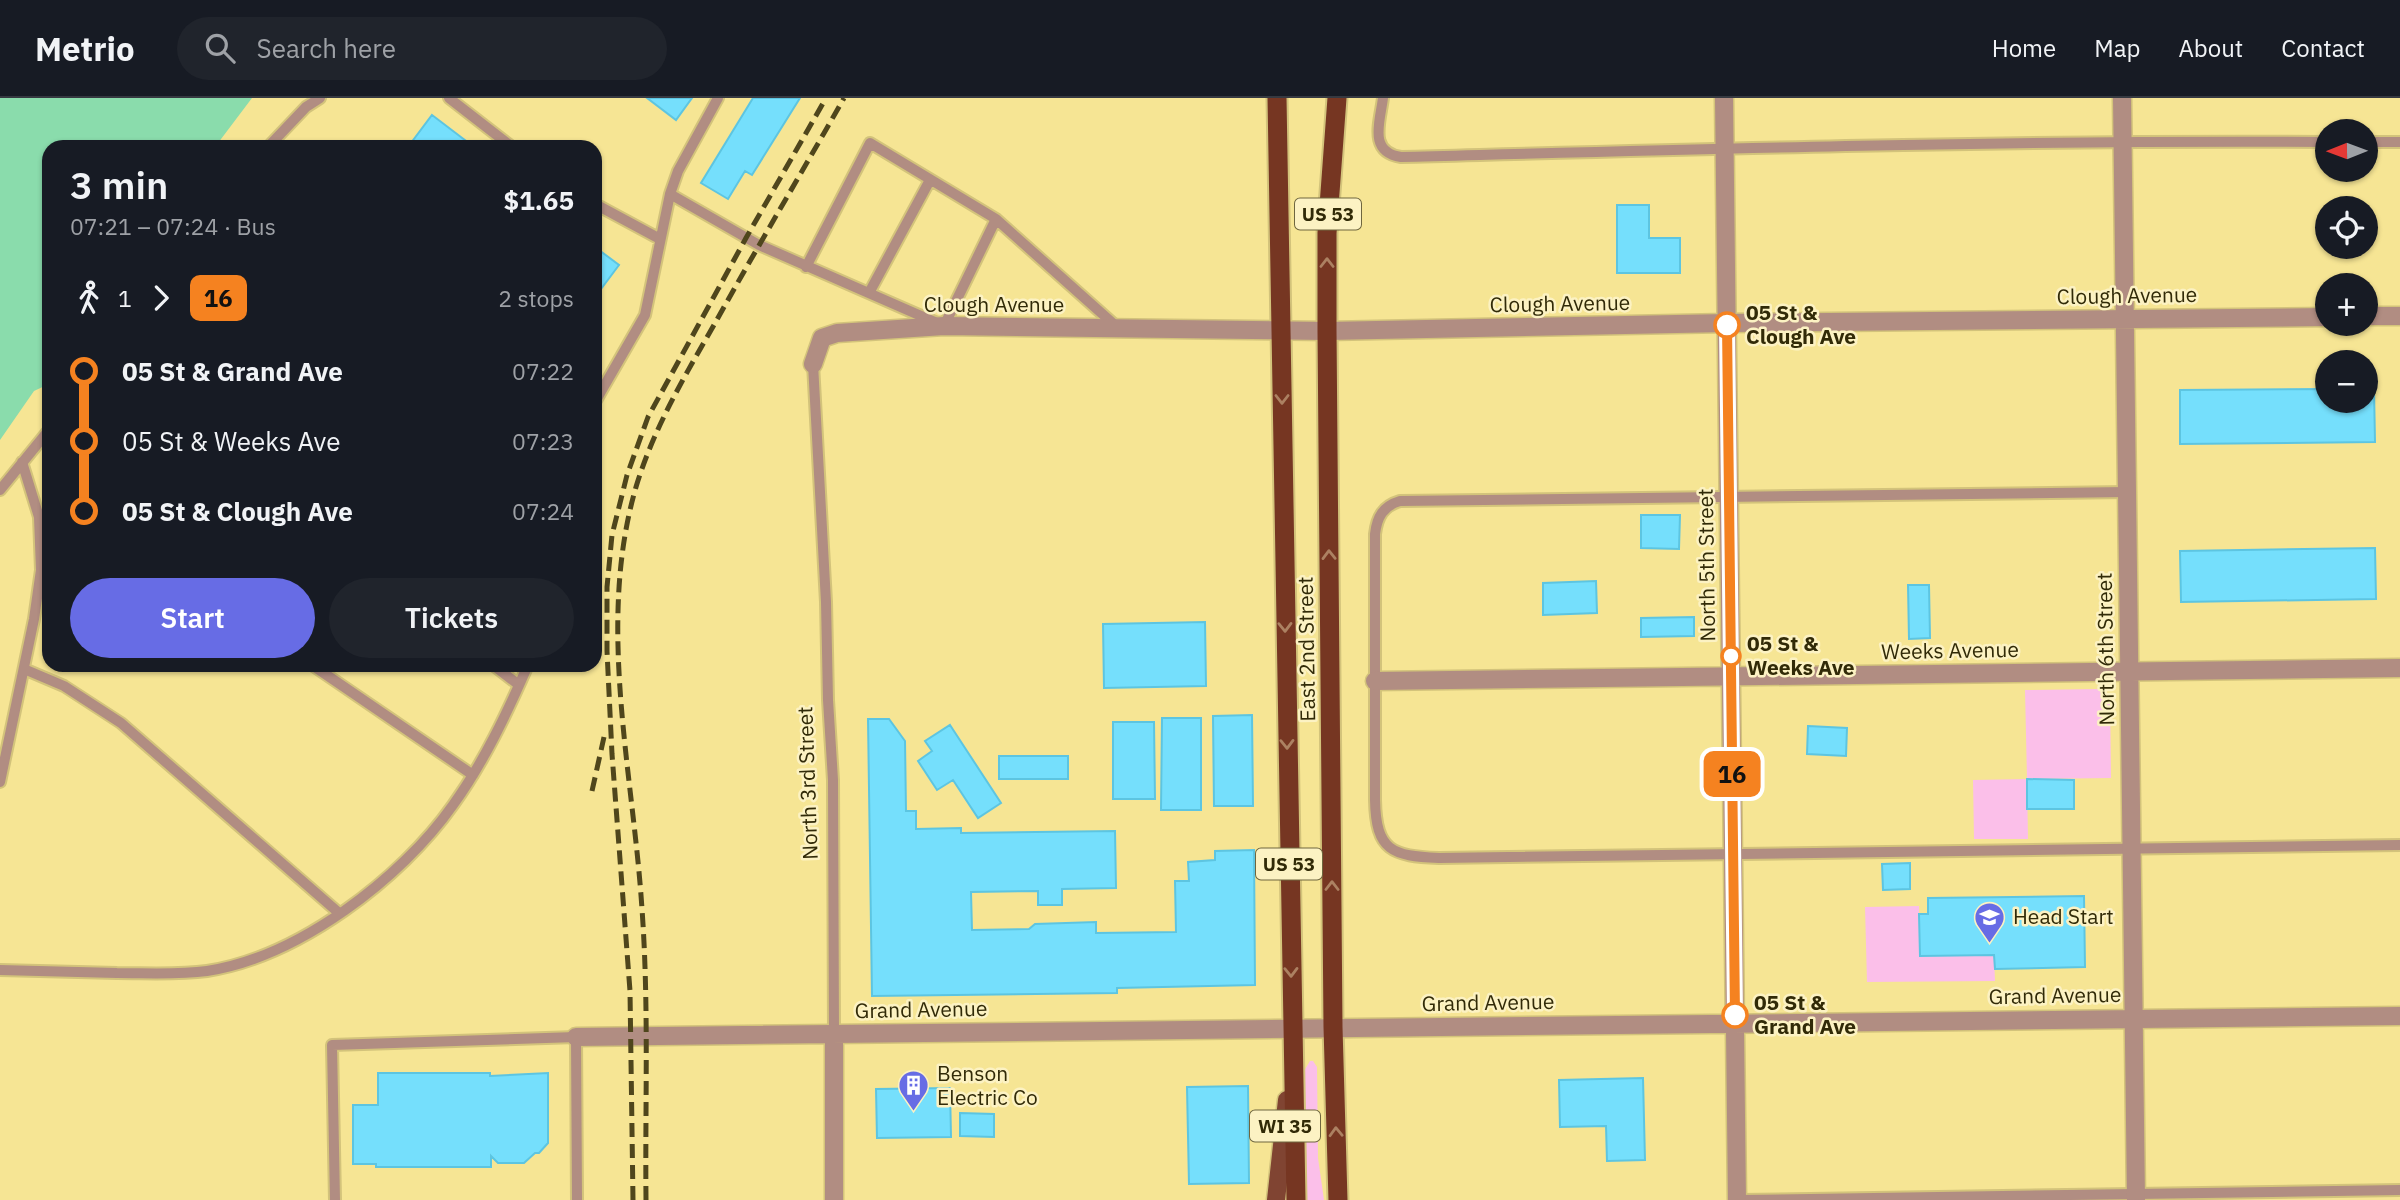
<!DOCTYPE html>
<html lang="en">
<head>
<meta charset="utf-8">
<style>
	:root { --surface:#171b24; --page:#20242c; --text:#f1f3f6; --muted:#9ea1a6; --line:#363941; --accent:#676ce5 }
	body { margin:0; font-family:"IBM Plex Sans",sans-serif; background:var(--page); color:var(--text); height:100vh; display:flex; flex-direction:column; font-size:26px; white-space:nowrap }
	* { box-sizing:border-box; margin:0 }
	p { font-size:23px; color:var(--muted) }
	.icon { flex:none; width:38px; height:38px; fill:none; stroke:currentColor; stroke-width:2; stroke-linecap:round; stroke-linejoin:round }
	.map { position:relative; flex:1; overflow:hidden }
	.drawer { position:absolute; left:42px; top:42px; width:560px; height:532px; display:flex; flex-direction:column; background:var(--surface); border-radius:21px; box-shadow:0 2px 5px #0004 }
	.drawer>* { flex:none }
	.badge { padding:0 14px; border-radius:10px; font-size:24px; line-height:46px }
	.needle { width:46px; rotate:269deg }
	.fabs { position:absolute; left:2315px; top:21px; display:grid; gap:14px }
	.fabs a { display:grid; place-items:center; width:63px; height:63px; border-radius:50%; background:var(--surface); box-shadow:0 2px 5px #0004; font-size:35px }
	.map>.badge { position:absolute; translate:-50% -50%; box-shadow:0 0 0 4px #fff }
	.legs { display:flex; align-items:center; gap:10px; height:77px; padding:0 28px; font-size:23px }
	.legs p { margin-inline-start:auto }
	.overview { display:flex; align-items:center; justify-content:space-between; height:119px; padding:0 28px }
	h1 { font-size:38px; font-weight:600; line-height:52px }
	.button { display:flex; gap:14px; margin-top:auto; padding:14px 28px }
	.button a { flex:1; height:80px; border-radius:42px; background:var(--accent); color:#fff; font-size:28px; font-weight:600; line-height:80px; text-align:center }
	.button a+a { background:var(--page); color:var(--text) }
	ul { padding:0 28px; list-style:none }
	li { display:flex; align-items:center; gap:24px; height:70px; font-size:26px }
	li i { display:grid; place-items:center; width:10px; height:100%; margin:0 9px; background:currentColor }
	li i::after { content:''; width:18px; height:18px; margin:-9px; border:5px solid; border-radius:50%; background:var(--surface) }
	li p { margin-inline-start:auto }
	li:first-child i { background:linear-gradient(#0000 50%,currentColor 0) }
	li:last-child i { background:linear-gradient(currentColor 50%,#0000 0) }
	header { display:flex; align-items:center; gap:42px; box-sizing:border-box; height:98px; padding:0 35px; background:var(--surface); border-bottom:2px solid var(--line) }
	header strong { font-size:33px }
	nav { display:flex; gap:38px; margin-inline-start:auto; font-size:24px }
	.search { width:490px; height:63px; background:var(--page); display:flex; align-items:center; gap:18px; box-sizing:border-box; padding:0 24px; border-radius:38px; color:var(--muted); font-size:26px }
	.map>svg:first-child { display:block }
	.green { fill:#fbbfe9 }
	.water { fill:#8adcac }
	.building { fill:#75dffc; stroke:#5dc5e1; stroke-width:2 }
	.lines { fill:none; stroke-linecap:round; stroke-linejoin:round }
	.service-casing { stroke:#d3c37b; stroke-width:14 }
	.minor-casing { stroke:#d3c37b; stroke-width:21 }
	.primary-casing { stroke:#d3c37b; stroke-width:21 }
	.trunk-casing { stroke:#d3c37b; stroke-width:23 }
	.service { stroke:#b18d82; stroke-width:10 }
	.minor { stroke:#b18d82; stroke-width:18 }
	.primary { stroke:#804432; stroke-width:18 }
	.trunk { stroke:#763622; stroke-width:19 }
	.rail { stroke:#4f461c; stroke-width:5; stroke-dasharray:14 7; stroke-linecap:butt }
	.oneway { stroke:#ac8162 }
	.line-1-casing { stroke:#fff; stroke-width:16 }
	.line-1 { stroke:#f58220; stroke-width:10 }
	.stop-1-dot { fill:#fff; stroke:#f58220; stroke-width:3.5 }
	.labels { text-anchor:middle; stroke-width:5; stroke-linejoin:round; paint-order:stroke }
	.shield { fill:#fcf2c3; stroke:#6e663f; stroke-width:2 }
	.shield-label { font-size:19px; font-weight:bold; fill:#312a07 }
	.street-label { font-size:21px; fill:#312a07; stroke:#fcf2c3 }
	.stop-label { font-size:21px; font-weight:bold; fill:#312a07; stroke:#fcf2c3; text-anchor:start }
	.poi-label { font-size:21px; fill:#312a07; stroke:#fcf2c3; text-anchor:start }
</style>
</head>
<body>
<header>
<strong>Metrio</strong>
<div class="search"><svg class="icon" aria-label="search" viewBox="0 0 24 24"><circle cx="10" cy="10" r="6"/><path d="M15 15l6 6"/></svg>Search here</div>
<nav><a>Home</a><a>Map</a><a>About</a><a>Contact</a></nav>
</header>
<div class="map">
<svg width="2400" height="1102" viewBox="0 0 2400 1102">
	<rect width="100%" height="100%" fill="#f6e594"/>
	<path class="green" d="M2099,591L2110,596L2111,680L2027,681L2028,741H1974L1973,682L2027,681L2025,592Z
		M1919,808L1920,858L1994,857L1995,883L1867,884L1865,809Z
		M1310,963H1313L1317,969L1318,1060L1324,1102H1306L1304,973Z"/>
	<path class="water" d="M0,0H252L215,49H49V286L34,293L0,342Z"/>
	<path class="building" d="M647,0H692L676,22Z
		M753,0H800L752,77L745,73L728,101L701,85Z
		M432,17L474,49H408Z
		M1617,107H1649V140H1680V175H1617Z
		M595,149L619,167L595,199Z
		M2366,290H2374L2375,344L2180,346V292L2328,291V303H2366Z
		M1641,417H1680L1679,451L1641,450Z
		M2375,450L2376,501L2181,504L2180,453Z
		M1596,483L1597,515L1543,517V485Z
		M1908,487H1929L1930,540L1909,541Z
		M1694,519V538L1641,539V520Z
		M1205,524L1206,588L1104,590L1103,526Z
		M1252,617L1253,708H1214L1213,618Z
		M1162,620H1201V712H1161Z
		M868,621H889L905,643L906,713H916V731L961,730V735L1115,733L1116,790L1062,791V807H1038V793L971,794L972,832L1029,831L1035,826L1096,824V835L1176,834L1175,783H1189L1188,764L1215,762V753L1254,752L1255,887L1117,890V895L872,898Z
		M1113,624H1154L1155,701H1113Z
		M950,627L1001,705L978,720L953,682L937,692L918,663L932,653L925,643Z
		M1808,628L1847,630L1846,658L1807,656Z
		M999,658H1068V681H999Z
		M2027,681L2074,682V711H2027Z
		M1910,765V791L1883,792L1882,766Z
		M2084,798L2085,869L1995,871L1994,857L1920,858L1919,816H1928V800Z
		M378,975H490V978L548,975V1045L539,1055H535L524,1065H498L491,1058V1069H376V1066H353V1007H378Z
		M1643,980L1645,1062L1607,1063L1606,1028L1560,1029L1559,982Z
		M1248,988L1249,1085L1189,1086L1187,989Z
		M950,990L951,1039L877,1040L876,991Z
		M960,1015L994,1016V1039L960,1038Z"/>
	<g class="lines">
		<defs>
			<path id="service" d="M449,0L512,49
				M1383,0C1380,24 1368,54 1401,59C1710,51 2018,42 2328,44
				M2366,44H2400
				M268,49L306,9L320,0
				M670,96L759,147L944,228L996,121
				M595,106L660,141
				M806,169L870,45L996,121L1117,229
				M869,195L930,82
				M813,266L826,504L828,602L833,682L834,936
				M595,304L645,217L670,96L678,73L718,0
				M0,392L49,332
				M2127,394L1400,403C1383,408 1377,419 1375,436V702C1376,753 1392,758 1439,760L2400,747
				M312,567L473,677
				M493,567L519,587
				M24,571L64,588L121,625L339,815
				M0,684L34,521L41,472L39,419L22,364
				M0,872C39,873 78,874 117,875C147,875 177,877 207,873C298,859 401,781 453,707C484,664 507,615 528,567
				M335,1102L332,947L576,939L577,1102
				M1740,1102L2400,1092"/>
			<path id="minor" d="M1724,0L1737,1102
				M2122,0L2136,1102
				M2366,218H2400
				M813,266L822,240L837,235L944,228L1327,233L1727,225L2328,219
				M1375,583L2400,570
				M576,939L2400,918
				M834,1102V936"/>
			<path id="primary" d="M1276,1102L1287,1002"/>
			<path id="trunk" d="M1277,0L1296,1102
				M1337,0L1327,135V233L1333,929L1338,1102"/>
		</defs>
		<use href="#service" class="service-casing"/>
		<use href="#minor" class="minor-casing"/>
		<use href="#primary" class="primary-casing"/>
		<use href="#trunk" class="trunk-casing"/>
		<use href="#service" class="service"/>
		<use href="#minor" class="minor"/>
		<use href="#primary" class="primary"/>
		<use href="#trunk" class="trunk"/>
		<path class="rail" d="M592,693L604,639
			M633,1102L630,893L612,656L607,553V489L612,437L627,377L648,319L746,140L826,0
			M646,1102C645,1005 649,908 642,811C633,673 596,526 636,389C653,332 684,279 714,227C756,151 801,76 844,0"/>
	</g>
	<defs><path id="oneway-chevron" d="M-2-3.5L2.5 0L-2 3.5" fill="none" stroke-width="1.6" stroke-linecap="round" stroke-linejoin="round" transform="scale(1.75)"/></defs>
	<g class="oneway">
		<use href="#oneway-chevron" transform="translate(1327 165) rotate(-90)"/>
		<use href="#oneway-chevron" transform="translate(1282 301) rotate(90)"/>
		<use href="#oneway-chevron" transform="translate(1329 457) rotate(-91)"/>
		<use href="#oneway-chevron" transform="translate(1285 529) rotate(89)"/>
		<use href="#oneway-chevron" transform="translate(1287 646) rotate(89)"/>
		<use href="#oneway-chevron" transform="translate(1332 788) rotate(-90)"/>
		<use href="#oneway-chevron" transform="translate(1291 874) rotate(89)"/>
		<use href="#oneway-chevron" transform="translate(1336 1034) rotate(-92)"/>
	</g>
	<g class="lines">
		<defs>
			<path id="line-1" d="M1727,227L1735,917"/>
		</defs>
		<use href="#line-1" class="line-1-casing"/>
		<use href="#line-1" class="line-1"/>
	</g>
	<defs>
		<symbol id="school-pin" viewBox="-11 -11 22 30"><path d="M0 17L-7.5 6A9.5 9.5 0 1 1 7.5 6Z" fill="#676ce5" stroke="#fcf2c3"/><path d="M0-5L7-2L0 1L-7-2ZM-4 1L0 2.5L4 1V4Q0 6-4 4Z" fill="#fff"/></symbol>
		<symbol id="building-pin" viewBox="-11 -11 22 30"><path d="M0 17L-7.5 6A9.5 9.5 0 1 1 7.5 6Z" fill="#676ce5" stroke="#fcf2c3"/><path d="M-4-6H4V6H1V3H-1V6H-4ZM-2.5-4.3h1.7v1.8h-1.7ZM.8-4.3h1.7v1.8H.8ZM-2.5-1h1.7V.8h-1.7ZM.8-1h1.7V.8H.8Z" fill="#fff"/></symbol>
	</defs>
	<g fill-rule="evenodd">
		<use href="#school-pin" x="1972" y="802" width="35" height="47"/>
		<use href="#building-pin" x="896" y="970" width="35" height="47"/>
	</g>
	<g class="stop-1-dot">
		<circle cx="1727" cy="227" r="12"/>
		<circle cx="1731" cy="558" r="9"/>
		<circle cx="1735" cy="917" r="12"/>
	</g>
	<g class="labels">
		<g class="shield">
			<rect x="1295" y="100.5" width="66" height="31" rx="5"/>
			<rect x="1256" y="750.5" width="66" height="31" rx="5"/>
			<rect x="1250" y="1012.5" width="70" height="31" rx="5"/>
		</g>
		<g class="shield-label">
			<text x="1328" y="123">US 53</text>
			<text x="1289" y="773">US 53</text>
			<text x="1285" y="1035">WI 35</text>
		</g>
		<g class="street-label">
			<text transform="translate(2127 198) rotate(-1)" y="7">Clough Avenue</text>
			<text transform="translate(1560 206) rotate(-1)" y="7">Clough Avenue</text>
			<text x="994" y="214">Clough Avenue</text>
			<text transform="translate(1707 467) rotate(-91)" y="7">North 5th Street</text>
			<text transform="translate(1307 551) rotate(-91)" y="7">East 2nd Street</text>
			<text transform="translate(2106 551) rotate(-91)" y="7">North 6th Street</text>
			<text transform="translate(1950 553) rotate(-1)" y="7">Weeks Avenue</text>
			<text transform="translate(808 685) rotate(-92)" y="7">North 3rd Street</text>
			<text transform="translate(2055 898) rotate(-1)" y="7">Grand Avenue</text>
			<text transform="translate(1488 905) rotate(-1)" y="7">Grand Avenue</text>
			<text transform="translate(921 912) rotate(-1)" y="7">Grand Avenue</text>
		</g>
		<g class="stop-label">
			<text x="1746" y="222">05 St &amp;<tspan x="1746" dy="24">Clough Ave</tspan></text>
			<text x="1747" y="553">05 St &amp;<tspan x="1747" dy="24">Weeks Ave</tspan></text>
			<text x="1754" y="912">05 St &amp;<tspan x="1754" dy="24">Grand Ave</tspan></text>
		</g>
		<g class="poi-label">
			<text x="2013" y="826">Head Start</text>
			<text x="937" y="983">Benson<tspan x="937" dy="24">Electric Co</tspan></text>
		</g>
	</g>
</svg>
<div class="fabs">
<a><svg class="needle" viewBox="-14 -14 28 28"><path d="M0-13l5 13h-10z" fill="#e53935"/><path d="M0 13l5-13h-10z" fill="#9ea1a6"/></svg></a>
<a><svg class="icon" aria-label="locate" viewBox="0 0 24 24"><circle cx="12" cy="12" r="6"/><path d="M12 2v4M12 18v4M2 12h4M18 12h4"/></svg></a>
<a>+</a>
<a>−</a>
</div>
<b class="badge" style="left:1732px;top:676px;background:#f58220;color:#111">16</b>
<section class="drawer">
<div class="overview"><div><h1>3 min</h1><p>07:21 – 07:24 · Bus</p></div><b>$1.65</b></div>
<div class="legs"><svg class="icon" aria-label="walk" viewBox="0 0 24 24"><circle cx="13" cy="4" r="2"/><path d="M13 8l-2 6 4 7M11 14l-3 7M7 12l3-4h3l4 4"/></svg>1<svg class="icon" aria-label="forward" viewBox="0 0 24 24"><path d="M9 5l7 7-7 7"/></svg><b class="badge" style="background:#f58220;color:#111">16</b><p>2 stops</p></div>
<ul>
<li><i style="color:#f58220"></i><b>05 St &amp; Grand Ave</b><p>07:22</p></li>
<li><i style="color:#f58220"></i><span>05 St &amp; Weeks Ave</span><p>07:23</p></li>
<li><i style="color:#f58220"></i><b>05 St &amp; Clough Ave</b><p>07:24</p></li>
</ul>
<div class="button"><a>Start</a><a>Tickets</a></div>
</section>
</div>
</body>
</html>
